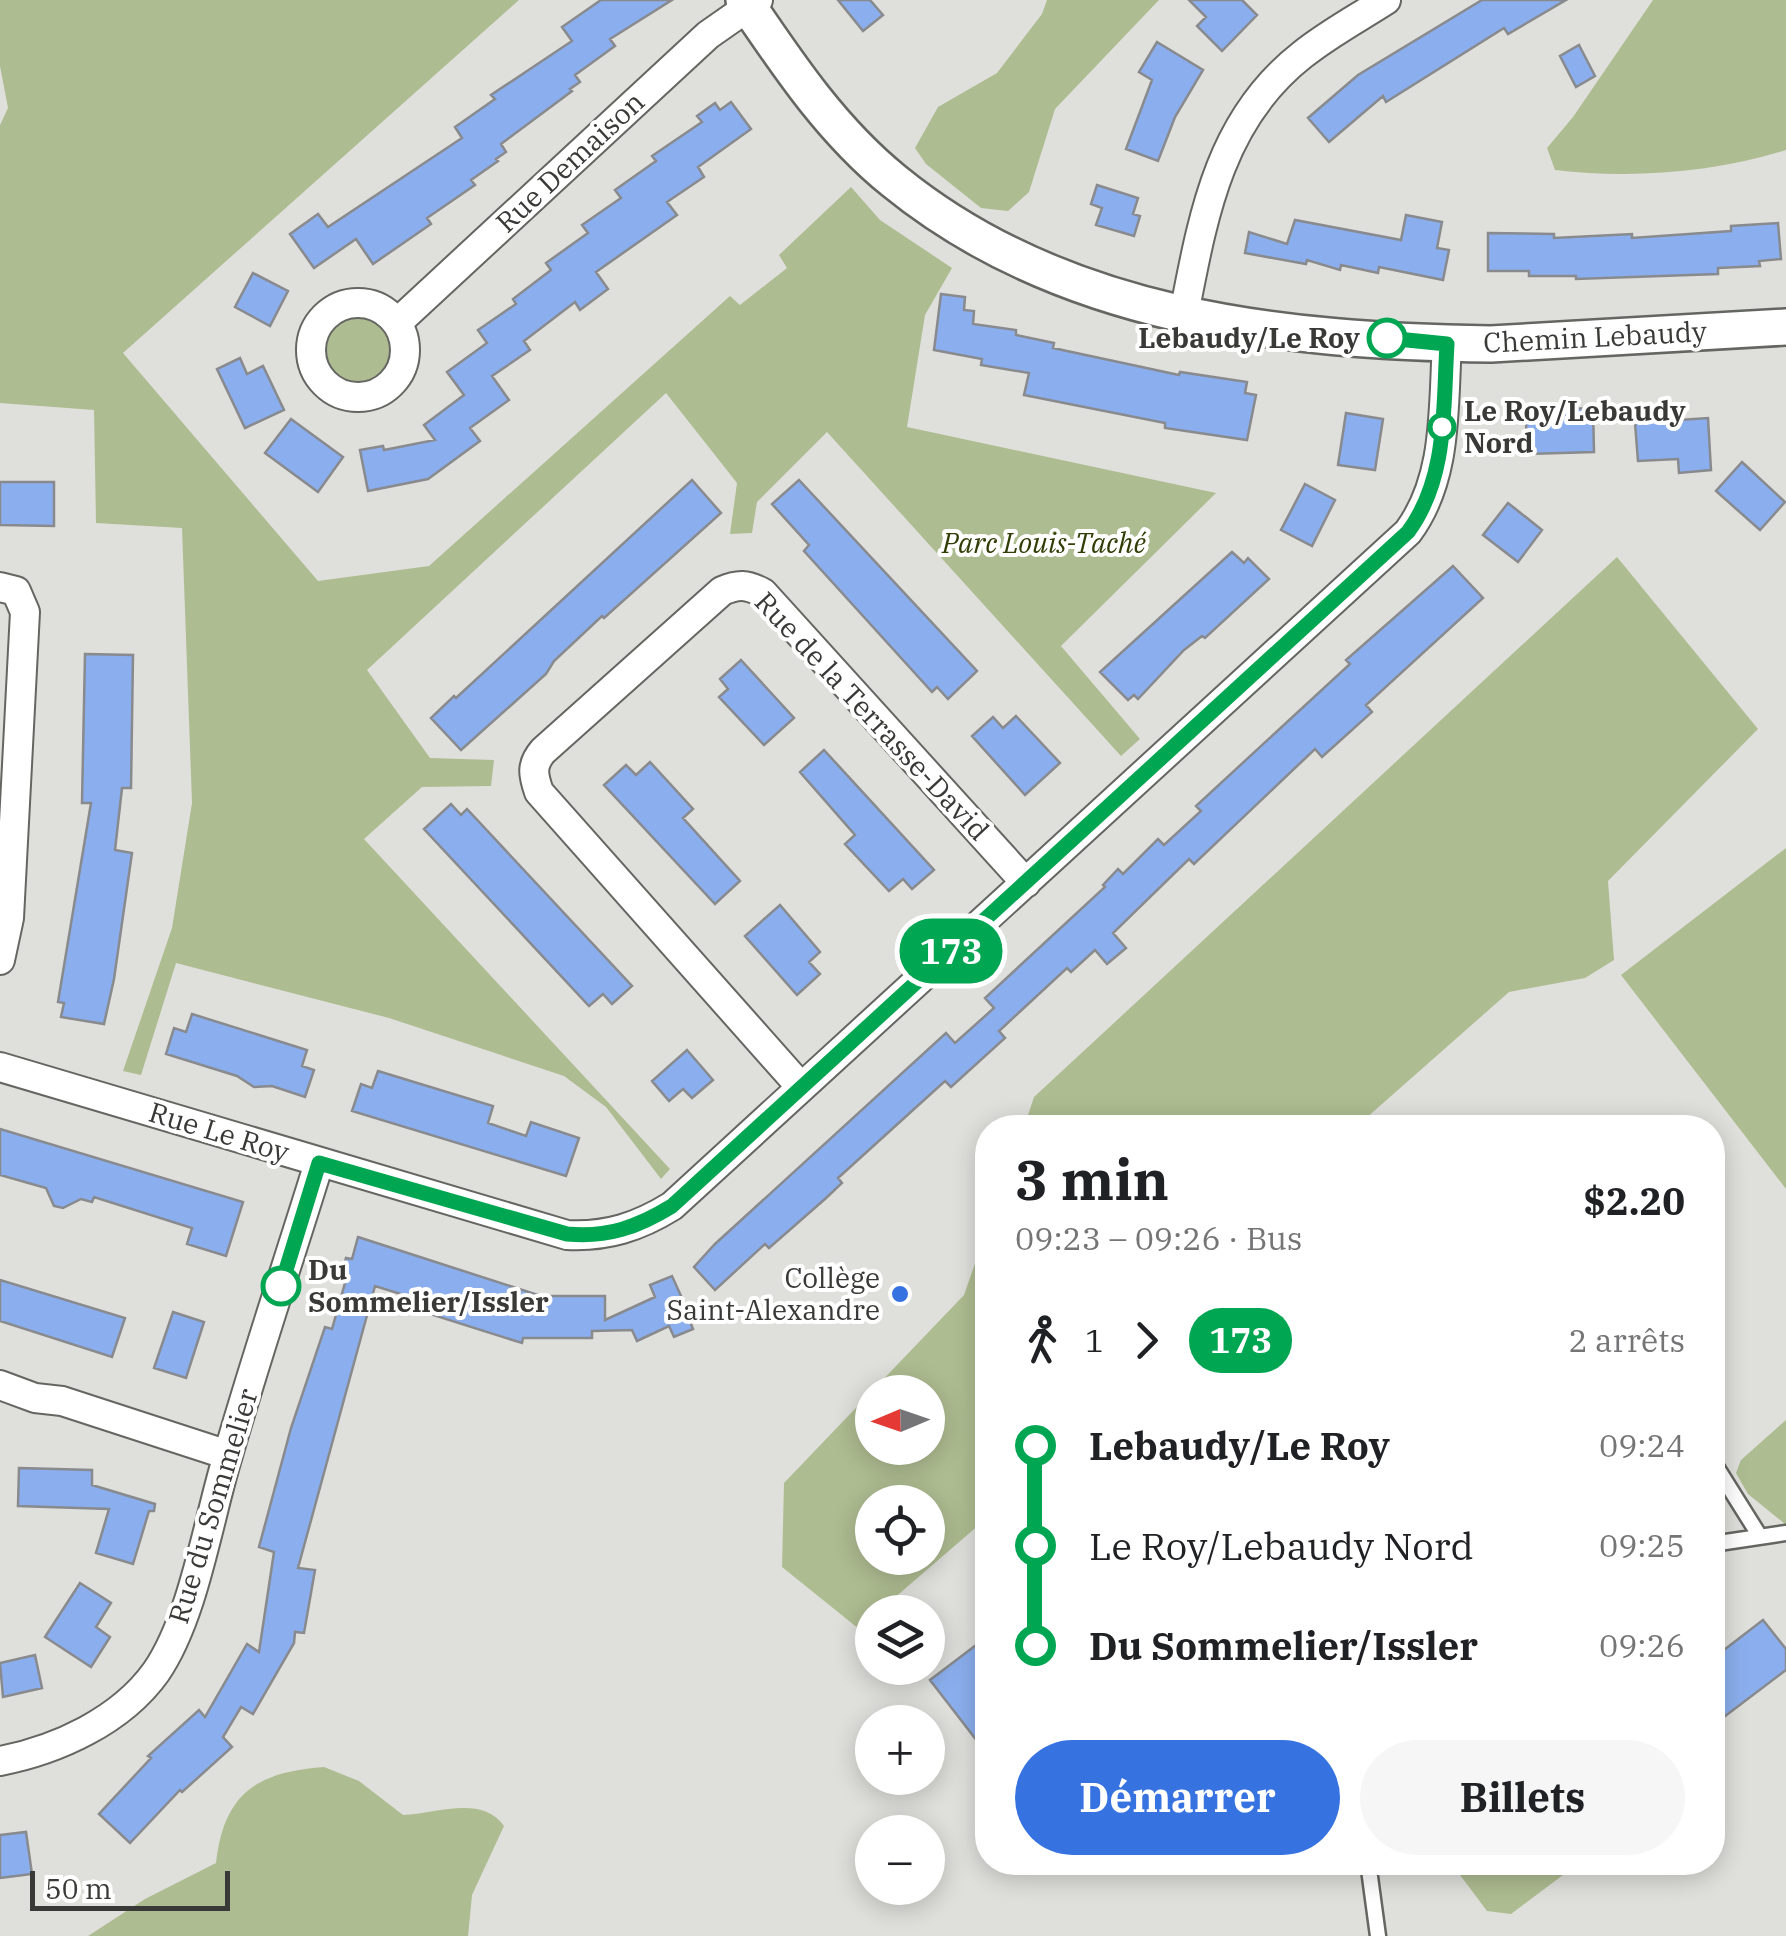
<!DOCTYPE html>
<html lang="fr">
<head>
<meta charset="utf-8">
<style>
	:root { --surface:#fff; --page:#f6f6f6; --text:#202124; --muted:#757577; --accent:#3672e0 }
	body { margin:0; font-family:"IBM Plex Serif",serif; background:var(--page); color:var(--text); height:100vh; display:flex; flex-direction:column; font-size:38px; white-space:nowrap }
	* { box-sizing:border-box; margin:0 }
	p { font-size:32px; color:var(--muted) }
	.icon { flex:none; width:55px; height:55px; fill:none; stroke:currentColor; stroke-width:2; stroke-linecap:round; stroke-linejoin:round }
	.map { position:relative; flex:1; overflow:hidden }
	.sheet { position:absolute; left:975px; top:1115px; width:750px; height:760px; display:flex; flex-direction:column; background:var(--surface); border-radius:40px; box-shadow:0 5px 25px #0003 }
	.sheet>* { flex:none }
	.badge { padding:0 20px; border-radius:32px; font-size:35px; line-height:65px }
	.needle { width:65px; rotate:268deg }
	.controls { position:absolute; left:855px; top:1375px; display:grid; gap:20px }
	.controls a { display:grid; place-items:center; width:90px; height:90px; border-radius:50%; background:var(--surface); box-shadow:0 5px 25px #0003; font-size:50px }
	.scale { position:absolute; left:30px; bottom:25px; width:200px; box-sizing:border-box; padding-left:10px; border:5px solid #393937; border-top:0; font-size:28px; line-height:35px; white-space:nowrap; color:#393937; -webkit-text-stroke:8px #fff; paint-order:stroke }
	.map>.badge { position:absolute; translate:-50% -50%; box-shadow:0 0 0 5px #fff }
	.legs { display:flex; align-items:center; gap:15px; height:110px; padding:0 40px; font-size:32px }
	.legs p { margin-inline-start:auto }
	.headline { display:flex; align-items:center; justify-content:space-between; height:170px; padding:0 40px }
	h1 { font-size:55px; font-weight:700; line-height:75px }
	.cta { display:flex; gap:20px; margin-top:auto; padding:20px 40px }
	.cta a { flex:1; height:115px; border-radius:60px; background:var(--accent); color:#fff; font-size:40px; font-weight:700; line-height:115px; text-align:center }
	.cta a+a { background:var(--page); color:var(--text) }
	ul { padding:0 40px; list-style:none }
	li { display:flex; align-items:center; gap:35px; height:100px; font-size:38px }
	li i { display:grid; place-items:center; width:15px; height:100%; margin:0 12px; background:currentColor }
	li i::after { content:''; width:25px; height:25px; margin:-12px; border:8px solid; border-radius:50%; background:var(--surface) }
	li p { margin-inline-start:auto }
	li:first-child i { background:linear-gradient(#0000 50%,currentColor 0) }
	li:last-child i { background:linear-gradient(currentColor 50%,#0000 0) }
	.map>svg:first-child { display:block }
	.green { fill:#aebc91; fill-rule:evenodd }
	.building { fill:#8bafee; stroke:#888a8e; stroke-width:2.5 }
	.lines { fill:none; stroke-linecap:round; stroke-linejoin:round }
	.service-casing { stroke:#646661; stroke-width:19 }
	.minor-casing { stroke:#646661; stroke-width:32 }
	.tertiary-casing { stroke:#646661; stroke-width:40 }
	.service { stroke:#fff; stroke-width:14 }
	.minor { stroke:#fff; stroke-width:28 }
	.tertiary { stroke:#fff; stroke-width:35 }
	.line-1-casing { stroke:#fff; stroke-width:22 }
	.line-1 { stroke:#00a651; stroke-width:15 }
	.stop-1-dot { fill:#fff; stroke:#00a651; stroke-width:5 }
	.poi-dot { fill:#3672e0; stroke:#fff; stroke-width:4 }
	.labels { text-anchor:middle; stroke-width:8; stroke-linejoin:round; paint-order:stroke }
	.street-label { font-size:28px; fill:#393937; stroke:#fff }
	.stop-label { font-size:28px; font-weight:bold; fill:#393937; stroke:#fff; text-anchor:start }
	.park-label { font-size:28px; font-style:italic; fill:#303d04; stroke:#fff }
	.poi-label { font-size:28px; fill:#393937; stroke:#fff; text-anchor:end }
</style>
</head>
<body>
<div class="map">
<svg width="1786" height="1936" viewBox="0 0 1786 1936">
	<rect width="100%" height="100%" fill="#dfe0db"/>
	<path class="green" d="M0,0H519L123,353L318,581L429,566L730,296L740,305L787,268L779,255L851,187L880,220L952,268L925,315L907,427L1216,493L1061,646L1140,739L1121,756L827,432L757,502L752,533L730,534L737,483L666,393L367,670L430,758L494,760L491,786L422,787L364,839L670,1169L661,1179L606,1107L564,1076L389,1018L176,963L141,1075L123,1071L172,928L192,803L182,528L96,523L94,410L0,403V125L8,108L0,66Z
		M1047,0H1159L1055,109L1029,192L1008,211L981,208L926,164L915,148L938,107L997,73L1042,14Z
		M1653,0H1786V150C1714,173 1630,179 1555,170L1547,148L1573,117Z
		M326 350a32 32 0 1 1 64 0a32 32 0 1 1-64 0Z
		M1617,557L1758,729L1608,881L1614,960L1585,978L1509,992L1356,1127H1024L1034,1097Z
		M1786,848V1189L1621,975Z
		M987,1229V1518L878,1612H872V1617L859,1629L782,1567L784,1483L964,1295ZM872,1392H928V1448H872ZM872,1502H928V1558H872Z
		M1786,1420V1524H1785L1748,1494L1736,1473L1741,1460Z
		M324,1767L359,1781L403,1815C435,1814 482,1794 504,1826L472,1895L468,1936H88L145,1899L216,1863C224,1793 257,1772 324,1767Z
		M1451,1863H1579L1511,1914L1487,1911Z"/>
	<path class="building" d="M601,0H672L610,39L615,46L575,75L580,82L570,89L572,91L501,144L506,152L496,159L498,161L471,180L475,185L427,218L431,224L373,264L356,239L314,268L290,234L318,214L328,227L462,138L455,127L495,99L491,95L572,41L562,27Z
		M838,0H870L883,15L863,31Z
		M1189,0H1242L1257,15L1222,51L1197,26L1206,17Z
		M1482,0H1566L1508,34L1504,28L1386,102L1383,96L1329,142L1308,118L1358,75Z
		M1157,42L1203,70L1175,117L1158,161L1126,149L1152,80L1139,72Z
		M1579,45L1595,76L1576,87L1560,56Z
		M731,102L751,129L698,167L704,177L667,202L677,215L596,272L608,289L580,310L575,302L524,341L530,350L492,376L509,400L470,428L480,441L428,479L368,491L360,450L383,446L384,450L435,440L424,425L464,395L447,372L487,343L478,330L516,304L513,299L551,270L546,263L588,233L582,225L621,198L615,190L656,161L652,156L702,122L697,116L715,103L720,110Z
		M1097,185L1138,198L1133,214L1140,216L1134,236L1096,225L1102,208L1091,204Z
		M1406,215L1442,222L1437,248L1449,250L1443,280L1379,267L1378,273L1341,265L1340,270L1307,260L1306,264L1245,253L1249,232L1287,244L1295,220L1401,240Z
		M1778,223L1781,259L1759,261L1760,266L1718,268V274L1576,279V276H1529V271H1488V233L1554,234V238L1632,234V238L1731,231V226Z
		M253,273L288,291L270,326L235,307Z
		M941,294L965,297L964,310L974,311L973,324L1016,330V335L1054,343L1053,348L1179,375L1180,372L1247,382L1245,393L1256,395L1247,440L1165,428V423L1024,395L1029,373L981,365L982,359L934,350Z
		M240,358L247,374L263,366L284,410L245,428L217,369Z
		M1593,408L1594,452L1527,454L1526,421H1543V410Z
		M1346,413L1383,419L1375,470L1338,465Z
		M1708,418L1711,470L1679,473L1678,459L1638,461L1635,423Z
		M291,419L343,457L318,492L265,453Z
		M1742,462L1785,502L1760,530L1716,491Z
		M692,480L721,513L604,618L602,616L554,661L546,674L461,750L431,718L454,696L456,698Z
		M799,480L977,671L948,699L937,687L932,692L804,551L809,545L772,504Z
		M0,482H54V526L0,525Z
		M1305,484L1335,500L1312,546L1281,530Z
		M1508,503L1542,530L1518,562L1483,535Z
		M1232,552L1244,563L1248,558L1269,579L1205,638L1202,636L1184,650L1138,699L1134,695L1128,700L1100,672Z
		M1453,566L1483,598L1366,705L1372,712L1322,757L1315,749L1194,864L1189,859L1113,933L1126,948L1107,964L1095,950L1071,972L1067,968L999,1031L1005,1038L951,1087L945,1081L838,1178L842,1183L825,1199L769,1248L765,1244L715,1290L694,1267L715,1244L946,1033L955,1043L994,1008L985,998L1105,887L1103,885L1118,869L1123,874L1158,839L1164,845L1201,811L1196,806L1350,664L1346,660Z
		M85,654L133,655L131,788H122L115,850L132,853L114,979L104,1024L61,1017L64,1003L58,1002L91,803H82Z
		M741,660L794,718L764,745L719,697L728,689L720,679Z
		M1016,716L1060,763L1025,795L972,736L993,717L1003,728Z
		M824,750L934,870L912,889L903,879L889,891L845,844L855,835L800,772Z
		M650,762L693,809L683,818L740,881L715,904L604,785L626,765L636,775Z
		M451,804L461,815L467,809L632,986L612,1004L603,994L589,1006L424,829Z
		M780,905L820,952L809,962L820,974L797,995L745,936Z
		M192,1014L307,1050L302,1066L314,1070L305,1097L272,1086L254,1087L237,1076L166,1054L174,1028L186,1032Z
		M687,1050L713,1080L692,1098L683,1089L669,1101L652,1081Z
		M378,1071L493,1106L488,1123L526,1136L531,1122L579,1138L566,1176L352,1111L361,1084L372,1088Z
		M0,1129L243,1202L226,1256L187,1244L192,1228L94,1197L92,1202L81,1199L63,1208L54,1206L46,1188L0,1175Z
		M358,1237L541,1296H605V1320L655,1297L650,1285L672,1276L691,1318L689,1319L693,1329L674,1337L669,1326L637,1341L632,1330L592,1331V1338H523L522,1343L411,1308L414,1298L375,1286L298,1568L315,1570L304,1633L295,1632L294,1643L253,1714L241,1707L223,1737L232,1747L182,1792L180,1790L130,1843L99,1814L151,1758L148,1756L199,1710L205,1717L247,1644L259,1652L274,1552L259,1547L291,1428L325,1327L332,1329L345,1283L340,1282L346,1258L352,1259Z
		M0,1280L125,1318L112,1357L0,1321Z
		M173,1312L204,1322L186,1378L154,1368Z
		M19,1468L92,1470V1485L155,1504L154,1511H149L133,1564L96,1553L109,1509L18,1506Z
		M80,1583L111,1603L96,1627L110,1637L91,1667L45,1637Z
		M1763,1620L1786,1649V1670L1712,1726V1659Z
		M988,1636V1755L930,1680Z
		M35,1655L42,1688L3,1697L0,1663Z
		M26,1832L32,1874L0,1878V1835Z"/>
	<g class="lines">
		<defs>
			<path id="service" d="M1712,1460L1759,1535
				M1712,1544L1786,1533
				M1368,1862L1378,1936"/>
			<path id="minor" d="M311 350a47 47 0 1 1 94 0a47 47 0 1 1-94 0Z
				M1184,314C1203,216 1219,120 1302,55C1328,34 1358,18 1386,0
				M397,323L708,35L758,0
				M0,587L16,591L25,612L9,918L0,960
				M0,1067L567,1235C607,1237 638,1227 672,1206L1408,532C1448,478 1443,408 1447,343
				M801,1087L539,792C533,775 531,765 543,751L722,591C738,584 747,584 763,593L1026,883
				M0,1385L35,1398L62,1401L228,1455
				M0,1761C57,1750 121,1721 156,1672C194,1617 208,1520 228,1455C256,1357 289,1260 319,1163"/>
			<path id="tertiary" d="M744,0C788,65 832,131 894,181C1062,318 1282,341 1491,344L1786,327"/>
		</defs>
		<use href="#service" class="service-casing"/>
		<use href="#minor" class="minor-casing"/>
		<use href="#tertiary" class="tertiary-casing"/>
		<use href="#service" class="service"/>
		<use href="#minor" class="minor"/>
		<use href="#tertiary" class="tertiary"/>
	</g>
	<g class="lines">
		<defs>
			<path id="line-1" d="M281,1286L319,1163L567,1234C607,1238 638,1227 672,1206L1408,532C1448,478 1443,408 1447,344L1387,338"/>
		</defs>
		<use href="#line-1" class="line-1-casing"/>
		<use href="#line-1" class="line-1"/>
	</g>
	<g class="stop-1-dot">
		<circle cx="1387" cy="338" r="18"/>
		<circle cx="1442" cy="427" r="12"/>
		<circle cx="281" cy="1286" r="18"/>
	</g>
	<circle class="poi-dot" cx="900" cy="1294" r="10"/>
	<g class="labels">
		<g class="street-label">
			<text transform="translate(570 162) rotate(-43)" y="10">Rue Demaison</text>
			<text transform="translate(1595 337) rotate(-3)" y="10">Chemin Lebaudy</text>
			<text transform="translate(872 716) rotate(47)" y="10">Rue de la Terrasse-David</text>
			<text transform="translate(219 1132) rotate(17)" y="10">Rue Le Roy</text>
			<text transform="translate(213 1506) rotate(-73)" y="10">Rue du Sommelier</text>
		</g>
		<g class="stop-label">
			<text x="1360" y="348" text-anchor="end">Lebaudy/Le Roy</text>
			<text x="1464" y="421">Le Roy/Lebaudy<tspan x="1464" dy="32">Nord</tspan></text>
			<text x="308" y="1280">Du<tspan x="308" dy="32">Sommelier/Issler</tspan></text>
		</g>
		<g class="park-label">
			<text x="1044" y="553">Parc Louis-Taché</text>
		</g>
		<g class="poi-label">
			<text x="880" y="1288">Collège<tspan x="880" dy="32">Saint-Alexandre</tspan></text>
		</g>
	</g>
</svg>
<div class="controls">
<a><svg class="needle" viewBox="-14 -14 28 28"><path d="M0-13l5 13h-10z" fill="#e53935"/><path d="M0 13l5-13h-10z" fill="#757577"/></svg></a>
<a><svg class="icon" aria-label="locate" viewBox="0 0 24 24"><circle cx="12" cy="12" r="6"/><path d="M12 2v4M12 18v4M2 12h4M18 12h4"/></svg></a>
<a><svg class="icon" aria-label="layers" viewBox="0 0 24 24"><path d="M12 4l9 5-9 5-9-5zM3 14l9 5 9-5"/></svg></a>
<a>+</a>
<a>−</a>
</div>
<div class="scale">50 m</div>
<b class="badge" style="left:951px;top:951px;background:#00a651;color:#fff">173</b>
<section class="sheet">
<div class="headline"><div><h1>3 min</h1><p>09:23 – 09:26 · Bus</p></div><b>$2.20</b></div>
<div class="legs"><svg class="icon" aria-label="walk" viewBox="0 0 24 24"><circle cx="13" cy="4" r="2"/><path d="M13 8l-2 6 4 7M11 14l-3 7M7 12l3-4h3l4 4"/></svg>1<svg class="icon" aria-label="forward" viewBox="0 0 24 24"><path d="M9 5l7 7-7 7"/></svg><b class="badge" style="background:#00a651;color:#fff">173</b><p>2 arrêts</p></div>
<ul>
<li><i style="color:#00a651"></i><b>Lebaudy/Le Roy</b><p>09:24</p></li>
<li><i style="color:#00a651"></i><span>Le Roy/Lebaudy Nord</span><p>09:25</p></li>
<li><i style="color:#00a651"></i><b>Du Sommelier/Issler</b><p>09:26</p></li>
</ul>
<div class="cta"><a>Démarrer</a><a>Billets</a></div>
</section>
</div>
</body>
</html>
